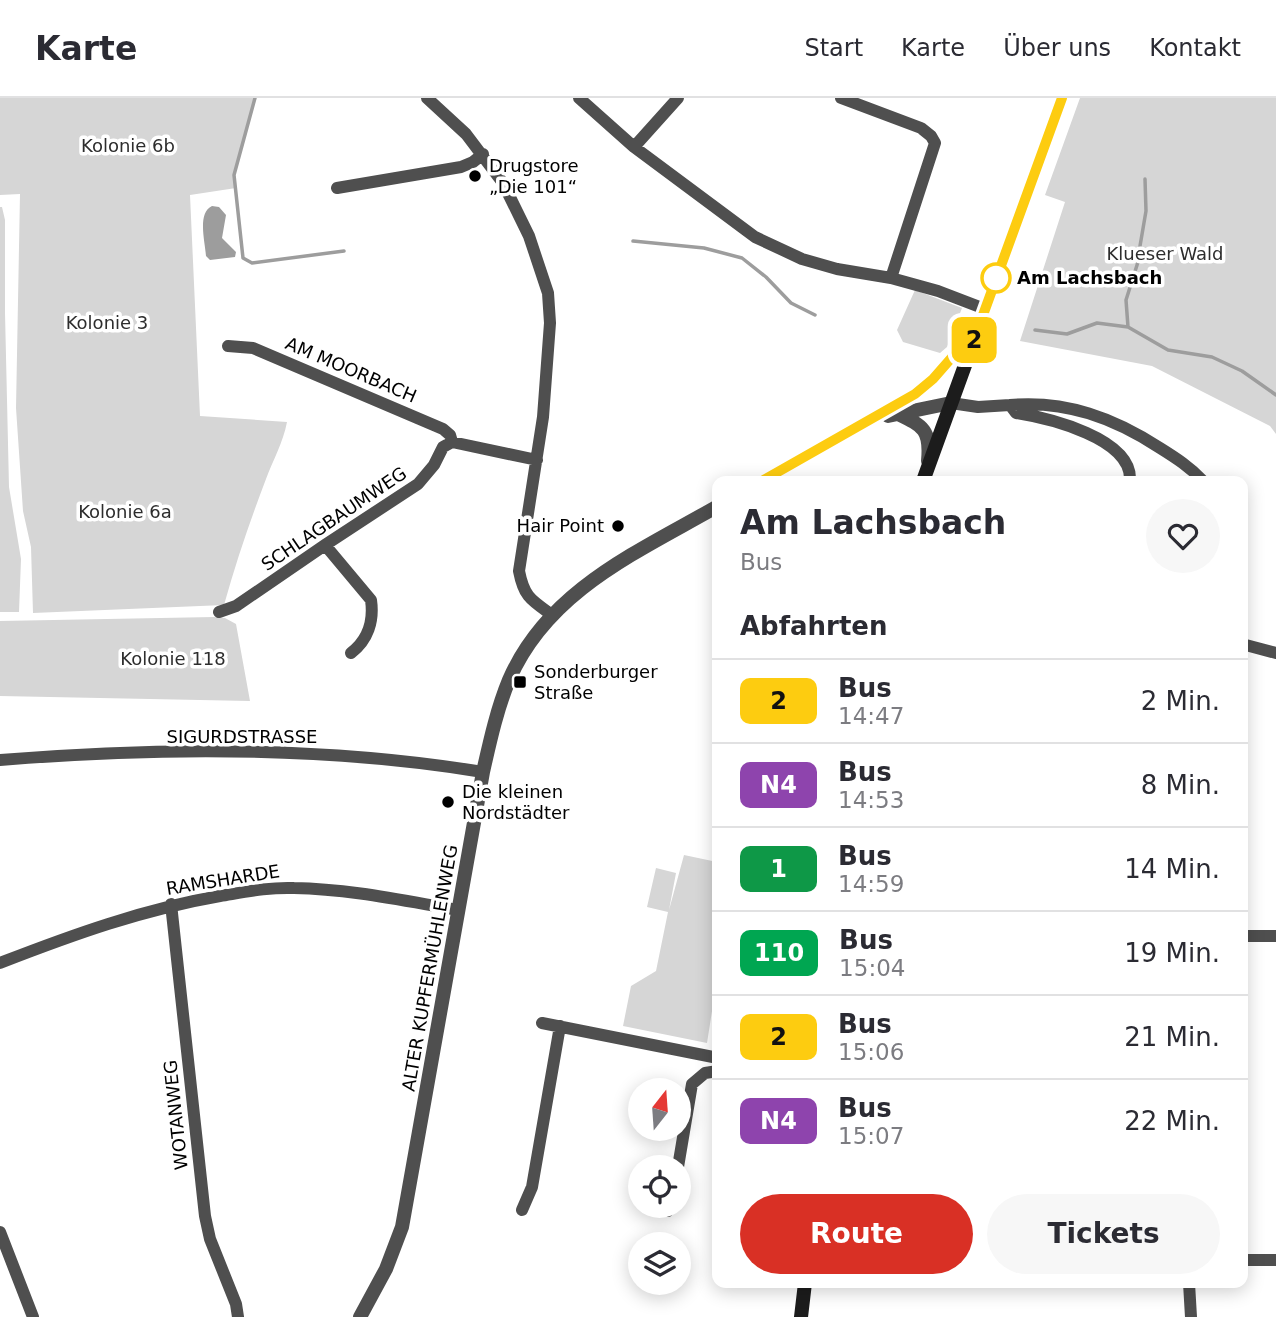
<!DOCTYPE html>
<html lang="de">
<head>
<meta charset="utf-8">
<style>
	:root { --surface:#fff; --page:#f7f7f7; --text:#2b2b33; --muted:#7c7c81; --line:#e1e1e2; --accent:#d93025 }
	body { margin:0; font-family:"DejaVu Sans",sans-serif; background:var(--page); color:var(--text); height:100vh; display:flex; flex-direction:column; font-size:26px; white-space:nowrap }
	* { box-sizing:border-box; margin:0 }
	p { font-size:23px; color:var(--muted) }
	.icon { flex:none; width:38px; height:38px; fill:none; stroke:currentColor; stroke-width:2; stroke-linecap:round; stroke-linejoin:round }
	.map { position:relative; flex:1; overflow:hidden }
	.drawer { position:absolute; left:712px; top:378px; width:536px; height:812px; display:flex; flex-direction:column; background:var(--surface); border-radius:14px; box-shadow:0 4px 18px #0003 }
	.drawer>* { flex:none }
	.badge { padding:0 14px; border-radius:10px; font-size:24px; line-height:46px }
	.needle { width:46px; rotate:17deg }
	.fabs { position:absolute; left:628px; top:980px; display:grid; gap:14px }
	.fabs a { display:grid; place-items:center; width:63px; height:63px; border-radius:50%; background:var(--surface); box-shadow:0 4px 18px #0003; font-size:35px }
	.map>.badge { position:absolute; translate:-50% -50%; box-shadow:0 0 0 4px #fff }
	h2 { padding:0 28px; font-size:26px; line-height:63px }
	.round { display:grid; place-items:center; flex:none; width:74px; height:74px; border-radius:37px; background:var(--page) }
	.headline { display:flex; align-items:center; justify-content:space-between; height:119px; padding:0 28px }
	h1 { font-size:33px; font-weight:700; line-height:52px }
	.cta { display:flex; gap:14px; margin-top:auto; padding:14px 28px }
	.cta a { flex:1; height:80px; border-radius:42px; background:var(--accent); color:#fff; font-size:28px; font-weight:700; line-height:80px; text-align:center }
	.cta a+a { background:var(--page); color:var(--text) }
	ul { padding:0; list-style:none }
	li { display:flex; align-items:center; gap:21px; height:84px; padding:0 28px; border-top:2px solid var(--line) }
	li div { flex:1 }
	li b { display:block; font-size:26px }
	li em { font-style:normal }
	li .badge { min-width:77px; font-weight:700; text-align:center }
	header { display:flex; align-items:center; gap:42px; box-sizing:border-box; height:98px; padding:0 35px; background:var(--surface); border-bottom:2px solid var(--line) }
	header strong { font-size:33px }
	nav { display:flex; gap:38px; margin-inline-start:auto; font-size:24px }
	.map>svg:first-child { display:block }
	.green { fill:#d6d6d6 }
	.water { fill:#9d9d9d }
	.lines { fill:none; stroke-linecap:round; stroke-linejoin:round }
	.stream { stroke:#9d9d9d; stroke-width:3.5 }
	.minor { stroke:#4f4f4f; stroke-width:12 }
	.tertiary { stroke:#4f4f4f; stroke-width:14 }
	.secondary { stroke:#1c1c1c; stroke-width:14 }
	.line-casing { stroke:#fff; stroke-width:16 }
	.line { stroke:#fdcc10; stroke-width:10 }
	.poi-dot { fill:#000; stroke:#fff; stroke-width:2.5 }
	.stop-dot { fill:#fff; stroke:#fdcc10; stroke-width:3.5 }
	.labels { text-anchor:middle; stroke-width:7; stroke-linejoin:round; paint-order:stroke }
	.park-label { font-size:18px; fill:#2d2d2d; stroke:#fff }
	.poi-label { font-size:18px; fill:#000; stroke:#fff; text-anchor:start }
	.stop-label { font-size:18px; font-weight:bold; fill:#000; stroke:#fff; text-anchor:start }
	.street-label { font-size:18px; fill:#000; stroke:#fff }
</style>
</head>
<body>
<header>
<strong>Karte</strong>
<nav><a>Start</a><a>Karte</a><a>Über uns</a><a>Kontakt</a></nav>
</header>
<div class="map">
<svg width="1276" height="1219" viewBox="0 0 1276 1219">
	<rect width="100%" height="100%" fill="#fff"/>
	<path class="green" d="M0,0H256L234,77L236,90L190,97L200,318L287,324C283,345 273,362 266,381C250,423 236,464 224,507L33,515L31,449L23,413L16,310L20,96L0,97Z
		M1080,0H1276V336L1270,328L1152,268L1020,243L1065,104L1045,97Z
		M0,109H2L5,122V215L9,389L21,461L19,514H0Z
		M915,192L962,210L947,249L940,255L903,244L897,232Z
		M214,519L225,520L236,526L250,603L0,598V523Z
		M684,757L717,764L718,875L707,945L623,928L631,888L656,873L668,814L647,809L656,770L676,775L669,812Z"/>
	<path class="water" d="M212,108L219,109L226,117L222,140L236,154L235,159L210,162L206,158C205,143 197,115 212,108Z"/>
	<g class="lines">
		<path class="stream" d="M255,0L234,77L243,160L252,165L344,153
			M633,143L704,150L742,160L766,179L791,205L815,217
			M1140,148L1146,113L1145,81
			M1128,229L1126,202L1138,164
			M1035,232L1067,236L1097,225L1128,229L1168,252L1212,259L1242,273L1276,297"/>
		<path class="minor" d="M427,0L466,36L503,85L529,138L548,195L550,225L543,319L519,473C524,499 531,502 552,517
			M579,0L634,49L755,139L802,161L837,171L891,180L938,193L985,211
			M841,0L921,30L931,38L935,45L891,180
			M634,49L678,0
			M337,90L461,69L473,64L483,56
			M228,248L253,250L443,331L450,337L452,344
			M951,305L978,309L1010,307L1016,315C1048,320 1133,340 1130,383
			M1010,307C1066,302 1114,320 1160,350C1176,360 1190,369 1203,383
			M325,447L371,502C374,523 368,542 351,555
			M219,514L236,508L325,447L418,386L434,367L443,349L452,344L537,362
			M1242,546L1276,555
			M0,662C159,649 325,648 483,674
			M171,806L205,1118L210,1141L236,1206L238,1219
			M1242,838H1276
			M0,865C72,837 144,811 220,798C245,794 269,789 294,790C350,791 405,803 459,812
			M542,925L718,960
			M678,1069L692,986L705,975L718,973
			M522,1112L532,1089L560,928
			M668,1113L669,1108
			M0,1134L33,1219
			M1242,1162H1276
			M1189,1185L1191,1219"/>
		<path class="tertiary" d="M896,315C923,328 931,331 928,363
			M888,318L951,305
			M762,383L915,296L933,281L954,257L971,250
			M360,1219L386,1171L402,1129L483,674C490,643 497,611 509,582C548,492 638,454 718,408"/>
		<path class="secondary" d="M923,383L1062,0
			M801,1219L805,1185"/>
	</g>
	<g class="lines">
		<defs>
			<path id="line" d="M762,383L915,296L933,281L954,257L971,250L1062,0"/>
		</defs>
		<use href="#line" class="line-casing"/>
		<use href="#line" class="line"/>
	</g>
	<g class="poi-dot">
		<circle cx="475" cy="78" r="7"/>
		<circle cx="618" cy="428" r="7"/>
		<rect x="513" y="577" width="14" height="14" rx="3.5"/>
		<circle cx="448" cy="704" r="7"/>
	</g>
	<circle class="stop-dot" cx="996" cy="180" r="14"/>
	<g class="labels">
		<g class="park-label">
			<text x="128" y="54">Kolonie 6b</text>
			<text x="1165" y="162">Klueser Wald</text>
			<text x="107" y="231">Kolonie 3</text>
			<text x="125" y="420">Kolonie 6a</text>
			<text x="173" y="567">Kolonie 118</text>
		</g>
		<g class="poi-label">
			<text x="489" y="74">Drugstore<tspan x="489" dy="21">„Die 101“</tspan></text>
			<text x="604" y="434" text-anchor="end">Hair Point</text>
			<text x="534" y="580">Sonderburger<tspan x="534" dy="21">Straße</tspan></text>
			<text x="462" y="700">Die kleinen<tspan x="462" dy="21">Nordstädter</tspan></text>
		</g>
		<g class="stop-label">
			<text x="1017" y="186">Am Lachsbach</text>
		</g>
		<g class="street-label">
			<text transform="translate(351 272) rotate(23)" y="6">AM MOORBACH</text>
			<text transform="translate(334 421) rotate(-34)" y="6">SCHLAGBAUMWEG</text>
			<text x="242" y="645">SIGURDSTRASSE</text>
			<text transform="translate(223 782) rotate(-9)" y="6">RAMSHARDE</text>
			<text transform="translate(430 870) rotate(-80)" y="6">ALTER KUPFERMÜHLENWEG</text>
			<text transform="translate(176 1017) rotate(-96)" y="6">WOTANWEG</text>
		</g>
	</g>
</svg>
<div class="fabs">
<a><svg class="needle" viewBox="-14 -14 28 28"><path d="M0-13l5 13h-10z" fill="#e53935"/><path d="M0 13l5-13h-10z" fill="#7c7c81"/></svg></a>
<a><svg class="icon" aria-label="locate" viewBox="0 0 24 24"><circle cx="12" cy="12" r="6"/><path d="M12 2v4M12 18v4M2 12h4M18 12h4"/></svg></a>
<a><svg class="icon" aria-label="layers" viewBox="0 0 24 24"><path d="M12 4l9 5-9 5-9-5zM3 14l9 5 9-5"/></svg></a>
</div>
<b class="badge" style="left:974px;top:242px;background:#fdcc10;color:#111">2</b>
<section class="drawer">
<div class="headline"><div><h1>Am Lachsbach</h1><p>Bus</p></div><a class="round"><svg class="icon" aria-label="heart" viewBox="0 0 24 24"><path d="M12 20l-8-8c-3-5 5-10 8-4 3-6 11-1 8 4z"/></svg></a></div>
<h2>Abfahrten</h2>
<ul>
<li><span class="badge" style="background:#fdcc10;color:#111">2</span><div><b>Bus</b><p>14:47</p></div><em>2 Min.</em></li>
<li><span class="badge" style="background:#8e44ad;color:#fff">N4</span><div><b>Bus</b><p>14:53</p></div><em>8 Min.</em></li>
<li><span class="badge" style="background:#0e9847;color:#fff">1</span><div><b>Bus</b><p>14:59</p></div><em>14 Min.</em></li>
<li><span class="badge" style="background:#00a651;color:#fff">110</span><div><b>Bus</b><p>15:04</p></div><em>19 Min.</em></li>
<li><span class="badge" style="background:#fdcc10;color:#111">2</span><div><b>Bus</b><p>15:06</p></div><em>21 Min.</em></li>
<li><span class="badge" style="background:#8e44ad;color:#fff">N4</span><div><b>Bus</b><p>15:07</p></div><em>22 Min.</em></li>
</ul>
<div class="cta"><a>Route</a><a>Tickets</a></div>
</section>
</div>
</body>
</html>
